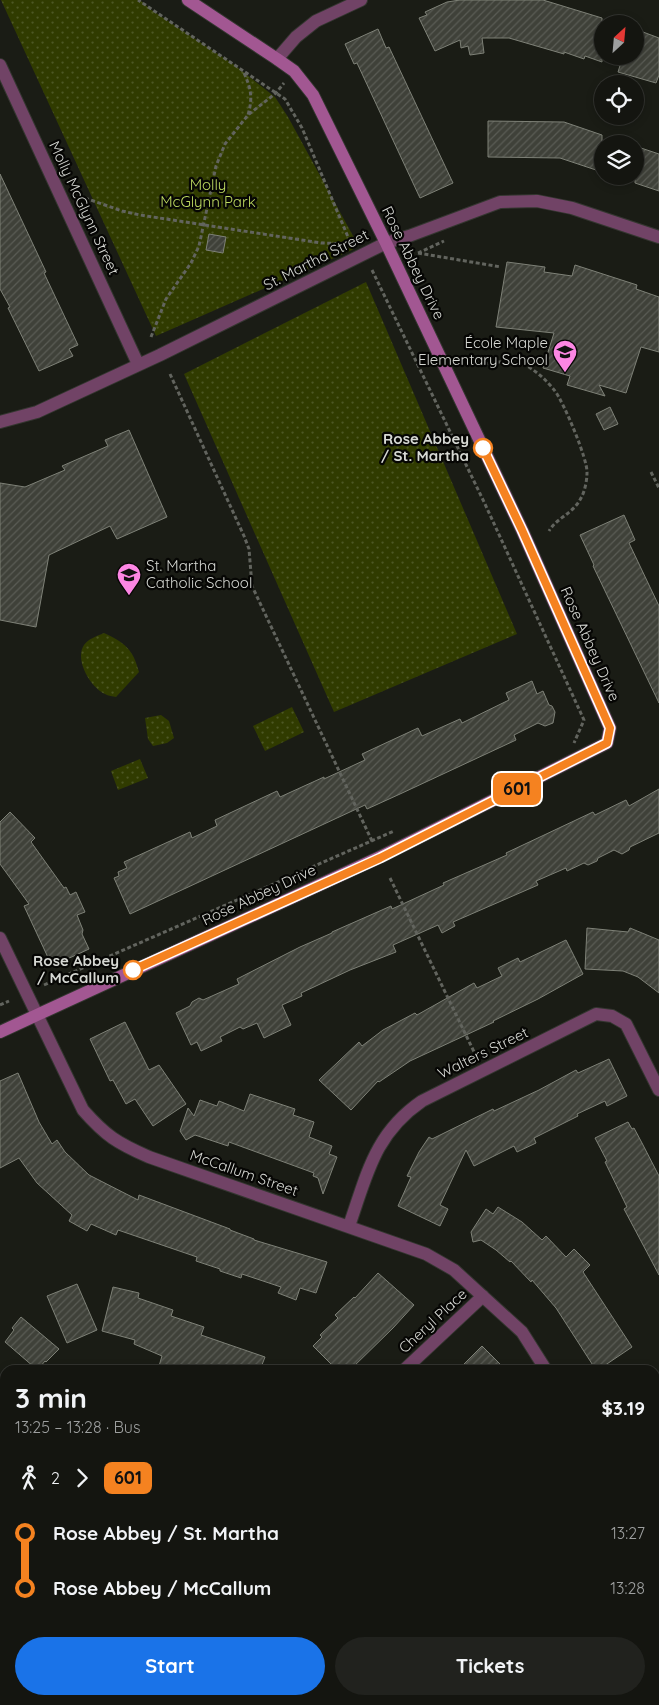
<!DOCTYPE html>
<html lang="en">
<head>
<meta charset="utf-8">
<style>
	:root { --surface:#141510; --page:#21221e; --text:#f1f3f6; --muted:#9d9f9f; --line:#333430; --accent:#1a73e8 }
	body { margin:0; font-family:Quicksand,sans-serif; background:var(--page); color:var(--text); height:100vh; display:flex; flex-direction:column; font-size:19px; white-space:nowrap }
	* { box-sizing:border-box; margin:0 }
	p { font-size:16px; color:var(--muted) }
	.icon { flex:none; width:28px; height:28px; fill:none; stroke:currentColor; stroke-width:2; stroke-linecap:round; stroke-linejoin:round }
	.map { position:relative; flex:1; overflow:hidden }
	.details { position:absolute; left:0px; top:1365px; width:660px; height:340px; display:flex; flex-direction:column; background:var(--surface); border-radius:15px 15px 0 0; box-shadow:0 2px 8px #0003,0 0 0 1px var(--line) }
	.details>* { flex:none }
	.badge { padding:0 10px; border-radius:8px; font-size:18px; line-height:32px }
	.needle { width:32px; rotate:26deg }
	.buttons { position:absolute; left:594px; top:15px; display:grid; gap:10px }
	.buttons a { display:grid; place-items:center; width:50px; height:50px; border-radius:50%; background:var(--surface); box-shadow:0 2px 8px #0003,0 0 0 1px var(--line); font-size:25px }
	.map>.badge { position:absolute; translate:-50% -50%; box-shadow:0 0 0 2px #fff }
	.legs { display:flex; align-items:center; gap:8px; height:55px; padding:0 15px; font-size:16px }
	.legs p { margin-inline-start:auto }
	.headline { display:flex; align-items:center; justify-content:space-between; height:85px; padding:0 15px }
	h1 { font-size:28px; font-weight:800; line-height:38px }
	.button { display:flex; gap:10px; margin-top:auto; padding:10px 15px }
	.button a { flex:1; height:58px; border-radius:30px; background:var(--accent); color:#fff; font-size:20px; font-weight:800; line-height:58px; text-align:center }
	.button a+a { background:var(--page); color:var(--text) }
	ul { padding:0 15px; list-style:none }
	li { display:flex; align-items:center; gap:18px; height:55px; font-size:19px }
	li i { display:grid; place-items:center; width:8px; height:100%; margin:0 6px; background:currentColor }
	li i::after { content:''; width:12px; height:12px; margin:-6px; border:4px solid; border-radius:50%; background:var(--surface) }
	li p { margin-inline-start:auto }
	li:first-child i { background:linear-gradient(#0000 50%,currentColor 0) }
	li:last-child i { background:linear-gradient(currentColor 50%,#0000 0) }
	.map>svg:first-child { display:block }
	.green { fill:url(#green-dots) }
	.building { fill:url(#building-hatch); stroke:#7e8177 }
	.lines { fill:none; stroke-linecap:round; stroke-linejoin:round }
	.street-casing { stroke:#343630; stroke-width:14 }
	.secondary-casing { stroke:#343630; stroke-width:14 }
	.path { stroke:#62645e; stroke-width:3; stroke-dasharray:4 2.5; stroke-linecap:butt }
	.street { stroke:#714366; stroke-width:12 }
	.secondary { stroke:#a25792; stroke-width:12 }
	.line-1-casing { stroke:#fff; stroke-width:11 }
	.line-1 { stroke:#f58220; stroke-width:8 }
	.stop-1-dot { fill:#fff; stroke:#f58220; stroke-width:2.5 }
	.labels { text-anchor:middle; stroke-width:4.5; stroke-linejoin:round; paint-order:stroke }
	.park-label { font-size:15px; fill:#bfdb62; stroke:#060604 }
	.street-label { font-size:15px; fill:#d6d8d3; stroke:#060604 }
	.poi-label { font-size:15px; fill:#d6d8d3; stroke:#060604; text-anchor:end }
	.stop-label { font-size:15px; font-weight:bold; fill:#d6d8d3; stroke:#060604; text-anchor:end }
</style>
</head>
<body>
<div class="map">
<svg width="659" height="1705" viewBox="0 0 659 1705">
	<defs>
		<pattern id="green-dots" width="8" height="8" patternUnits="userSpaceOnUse" patternTransform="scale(1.25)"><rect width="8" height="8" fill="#303b00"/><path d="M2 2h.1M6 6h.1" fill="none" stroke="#4d5724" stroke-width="1.8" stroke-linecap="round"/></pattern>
		<pattern id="building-hatch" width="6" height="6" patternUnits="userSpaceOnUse" patternTransform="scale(1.25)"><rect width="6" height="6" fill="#3f4139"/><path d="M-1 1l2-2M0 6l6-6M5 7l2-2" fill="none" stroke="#5a5c55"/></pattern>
	</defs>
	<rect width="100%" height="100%" fill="#1a1c15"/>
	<path class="green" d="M1,0H140L150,9L233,64L275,97L288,117L358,245L352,250L156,336Z
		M366,282L517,634L334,712L184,374Z
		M104,633C125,643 133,649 139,672L116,697C113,696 108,696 105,694C91,688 74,660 84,645C88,639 97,636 104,633Z
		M292,707L304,732L265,751L253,726Z
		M161,715L169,721L174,738L167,743L153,746L148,739L145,718Z
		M140,759L148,778L118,790L111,771Z
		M659,1609V1705H547L553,1700H655V1612Z
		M474,1700H540L544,1705H477Z"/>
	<path class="building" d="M460,0H543L602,18V62L585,56L584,59L564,52V54L509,38H482L484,53L470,55L468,46L461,48L460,40L435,51L419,18L427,15L425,12L447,2Z
		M378,29L386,48L389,47L453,183L420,198L357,63L354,64L345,44Z
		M635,29L659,38V75L656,83L618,72L623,56H635Z
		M488,121L564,122L602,135V172L560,158L488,157Z
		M635,146L659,154V191L635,183Z
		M0,174L46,272L44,273L78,345L69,349L73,356L39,371L8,308L10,307L0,289Z
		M209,234L226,237L223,253L206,250Z
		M507,262L545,267L544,272L572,276L575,265L637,285L636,289L659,297V352L641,347L626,393L599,385L605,396L567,385L570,376L543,368L554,333L496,327Z
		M610,407L618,424L604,430L596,414Z
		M129,430L167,517L117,539L110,526L49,555L36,627L0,620V483L25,487L65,470L62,466L108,446L105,440Z
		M624,515L635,540L629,543L659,606V703L593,566L594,565L580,535Z
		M532,681L537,694L543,691L549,705L552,706L555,712L553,723L545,726L538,723L514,735L516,740L400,794L367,809L365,805L130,914L114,878L119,876L118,872L127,868L124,862L190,832L192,838L217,826L215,820L277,791L280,797L324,777V779L365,760L362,754L418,728L422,736L460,719L462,723L509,700L506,693Z
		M659,789V833L630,847L629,850L622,854L614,850L598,858L597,861L588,865L584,863L567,871L566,868L536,881L538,885L453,922L455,926L442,933L438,925L393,945L396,952L350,970L301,993L302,996L282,1005L291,1025L264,1038L257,1023L243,1029L240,1027L220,1037L222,1041L201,1051L197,1042L191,1045L176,1013L190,1006L192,1002L199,998L203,1000L239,984L237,979L300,947L332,933V932L391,906L392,909L444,885L443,883L507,855L506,853L593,812L595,815L626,800L629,806Z
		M10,812L35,838L31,842L64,888L66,887L70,895L76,892L85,912L77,915L83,930L82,934L89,949L52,966L24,906L29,904L0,864V822Z
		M587,928L628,932L630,928L659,940V993L638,977L623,971L585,969Z
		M566,940L583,974L538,999L493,1021L494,1022L410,1061L379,1082L378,1081L351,1110L319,1080L359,1042L362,1046L383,1030L415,1013L417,1015L474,983L477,988L502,976L498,968L518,958L520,962Z
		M125,1022L149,1070L159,1065L186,1104L153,1126L135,1099L126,1104L113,1080L110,1081L90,1039Z
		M609,1059L627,1096L607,1106L605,1101L577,1114L578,1116L534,1138L536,1143L517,1152L514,1146L474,1166L466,1150L440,1205L448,1209L440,1226L398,1206L411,1177L407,1176L419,1152L429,1137L432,1139L493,1109L494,1111L539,1090L576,1070L578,1073Z
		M18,1073L39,1122L52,1144L57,1140L65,1152L89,1175L138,1200L139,1195L230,1229V1230L254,1239V1240L327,1262L316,1293L300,1288L296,1300L278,1293L281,1287L242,1274L241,1278L220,1271V1269L196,1261L197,1257L118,1230L116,1235L91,1224L87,1231L69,1221L72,1215L37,1183L19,1158L0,1168V1081Z
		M250,1094L295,1109L293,1115L314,1122L309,1137L332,1146L329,1154L337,1157L323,1194L318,1178L313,1176L314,1173L229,1142L228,1146L195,1135L186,1140L180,1131L188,1108L194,1116L200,1100L217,1106L219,1101L244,1111Z
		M628,1122L632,1129L634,1128L642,1143L659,1176V1275L624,1209L627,1207L605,1162L607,1161L595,1138Z
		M498,1207L522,1222L542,1240L546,1236L566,1257L574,1249L590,1265L583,1272L632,1347L598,1370H596L556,1308L532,1280L531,1282L511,1261L510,1262L496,1250L481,1240L473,1242L471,1232L486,1209L493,1214Z
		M378,1273L414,1305L393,1328L350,1370H337L313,1346L322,1337L320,1335L338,1318L335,1315L354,1297L355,1298Z
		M77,1284L97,1330L67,1343L47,1296Z
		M113,1287L139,1293L138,1298L173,1310L171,1316L204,1327L201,1335L265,1357L260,1370H170L159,1366L162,1356L134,1344L135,1340L102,1331Z
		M21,1317L59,1349L46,1362L45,1361L40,1367H34L5,1342L14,1330L12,1328Z
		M482,1346L506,1370H458Z"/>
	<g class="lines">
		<defs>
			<path id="street" d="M277,59L296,37L316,21L361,0
				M0,65L138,364
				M0,422L37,412L160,355L386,243L409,236L500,202L537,201L572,208L659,237
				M0,938L83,1110C106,1136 117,1143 149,1157L426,1254L454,1270L522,1332L546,1370
				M349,1226C367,1175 374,1134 422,1101L596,1014L612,1016L626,1024L659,1090
				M404,1370L483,1296
				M655,1467L659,1465
				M0,1632L5,1633
				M133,1700L135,1705
				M296,1705L312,1700"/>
			<path id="secondary" d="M0,1032L380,857L607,743L610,728L522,530L386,243L313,95L294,71L277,59L188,0"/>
		</defs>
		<use href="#street" class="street-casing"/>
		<use href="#secondary" class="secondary-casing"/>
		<path class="path" d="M244,73C251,89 253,97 248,115
			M85,198L122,211L140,215L321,243L351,244L302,128L285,99L138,0
			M418,253L444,241
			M418,253L501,267
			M372,270L485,504L584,720L574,743
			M151,337L166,299L191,263L199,246L216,166L225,144L248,115L276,93L284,83
			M471,364C490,366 504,357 523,364C536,370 547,381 555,391C564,403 588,460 587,473C587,480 585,490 582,496C574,514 557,517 549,531
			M170,374L244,536L249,549L252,586L372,841
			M651,472L659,488
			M390,878L477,1058
			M44,985L394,831
			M0,1005L9,1001
			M522,1700L526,1705"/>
		<use href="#street" class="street"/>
		<use href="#secondary" class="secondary"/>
	</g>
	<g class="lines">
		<defs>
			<path id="line-1" d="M133,970L380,858L607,743L610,728L522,530L483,448"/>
		</defs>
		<use href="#line-1" class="line-1-casing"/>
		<use href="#line-1" class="line-1"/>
	</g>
	<defs>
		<symbol id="school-pin" viewBox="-11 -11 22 30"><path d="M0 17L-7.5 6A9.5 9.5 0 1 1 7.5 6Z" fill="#fc86e3" stroke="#060604"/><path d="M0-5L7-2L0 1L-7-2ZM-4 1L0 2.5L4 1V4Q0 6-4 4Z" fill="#111"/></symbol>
	</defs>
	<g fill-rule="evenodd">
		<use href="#school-pin" x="551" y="338" width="28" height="38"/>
		<use href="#school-pin" x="115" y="561" width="28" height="38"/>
	</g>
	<g class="stop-1-dot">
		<circle cx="483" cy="448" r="9"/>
		<circle cx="133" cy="970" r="9"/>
	</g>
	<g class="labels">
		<g class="park-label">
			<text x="208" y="190">Molly<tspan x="208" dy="17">McGlynn Park</tspan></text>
		</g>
		<g class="street-label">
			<text transform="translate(84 208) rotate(65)" y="5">Molly McGlynn Street</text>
			<text transform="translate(316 260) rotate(-27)" y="5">St. Martha Street</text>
			<text transform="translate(413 263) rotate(64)" y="5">Rose Abbey Drive</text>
			<text transform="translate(590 644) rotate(66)" y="5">Rose Abbey Drive</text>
			<text transform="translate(259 895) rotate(-25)" y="5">Rose Abbey Drive</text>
			<text transform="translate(483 1053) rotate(-26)" y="5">Walters Street</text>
			<text transform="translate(244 1173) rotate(19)" y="5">McCallum Street</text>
			<text transform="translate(433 1321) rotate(-43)" y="5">Cheryl Place</text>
		</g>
		<g class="poi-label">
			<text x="548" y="348">École Maple<tspan x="548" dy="17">Elementary School</tspan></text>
			<text x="146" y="571" text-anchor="start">St. Martha<tspan x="146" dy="17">Catholic School</tspan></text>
		</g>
		<g class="stop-label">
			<text x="469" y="444">Rose Abbey<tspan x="469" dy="17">/ St. Martha</tspan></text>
			<text x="119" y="966">Rose Abbey<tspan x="119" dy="17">/ McCallum</tspan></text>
		</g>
	</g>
</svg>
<div class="buttons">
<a><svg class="needle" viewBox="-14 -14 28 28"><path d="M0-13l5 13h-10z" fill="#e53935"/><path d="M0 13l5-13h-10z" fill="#9d9f9f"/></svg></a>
<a><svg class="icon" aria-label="locate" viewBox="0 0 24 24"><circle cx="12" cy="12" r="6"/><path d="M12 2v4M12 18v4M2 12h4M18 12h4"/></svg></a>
<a><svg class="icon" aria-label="layers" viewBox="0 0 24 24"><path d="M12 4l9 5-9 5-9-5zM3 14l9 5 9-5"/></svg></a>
</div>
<b class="badge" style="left:517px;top:789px;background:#f58220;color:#111">601</b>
<section class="details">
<div class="headline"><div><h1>3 min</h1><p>13:25 – 13:28 · Bus</p></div><b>$3.19</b></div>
<div class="legs"><svg class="icon" aria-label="walk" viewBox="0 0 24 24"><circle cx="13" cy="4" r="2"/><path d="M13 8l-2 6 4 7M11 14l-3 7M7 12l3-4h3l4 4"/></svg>2<svg class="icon" aria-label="forward" viewBox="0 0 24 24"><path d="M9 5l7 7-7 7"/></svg><b class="badge" style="background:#f58220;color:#111">601</b></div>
<ul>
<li><i style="color:#f58220"></i><b>Rose Abbey / St. Martha</b><p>13:27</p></li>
<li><i style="color:#f58220"></i><b>Rose Abbey / McCallum</b><p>13:28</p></li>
</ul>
<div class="button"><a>Start</a><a>Tickets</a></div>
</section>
</div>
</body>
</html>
